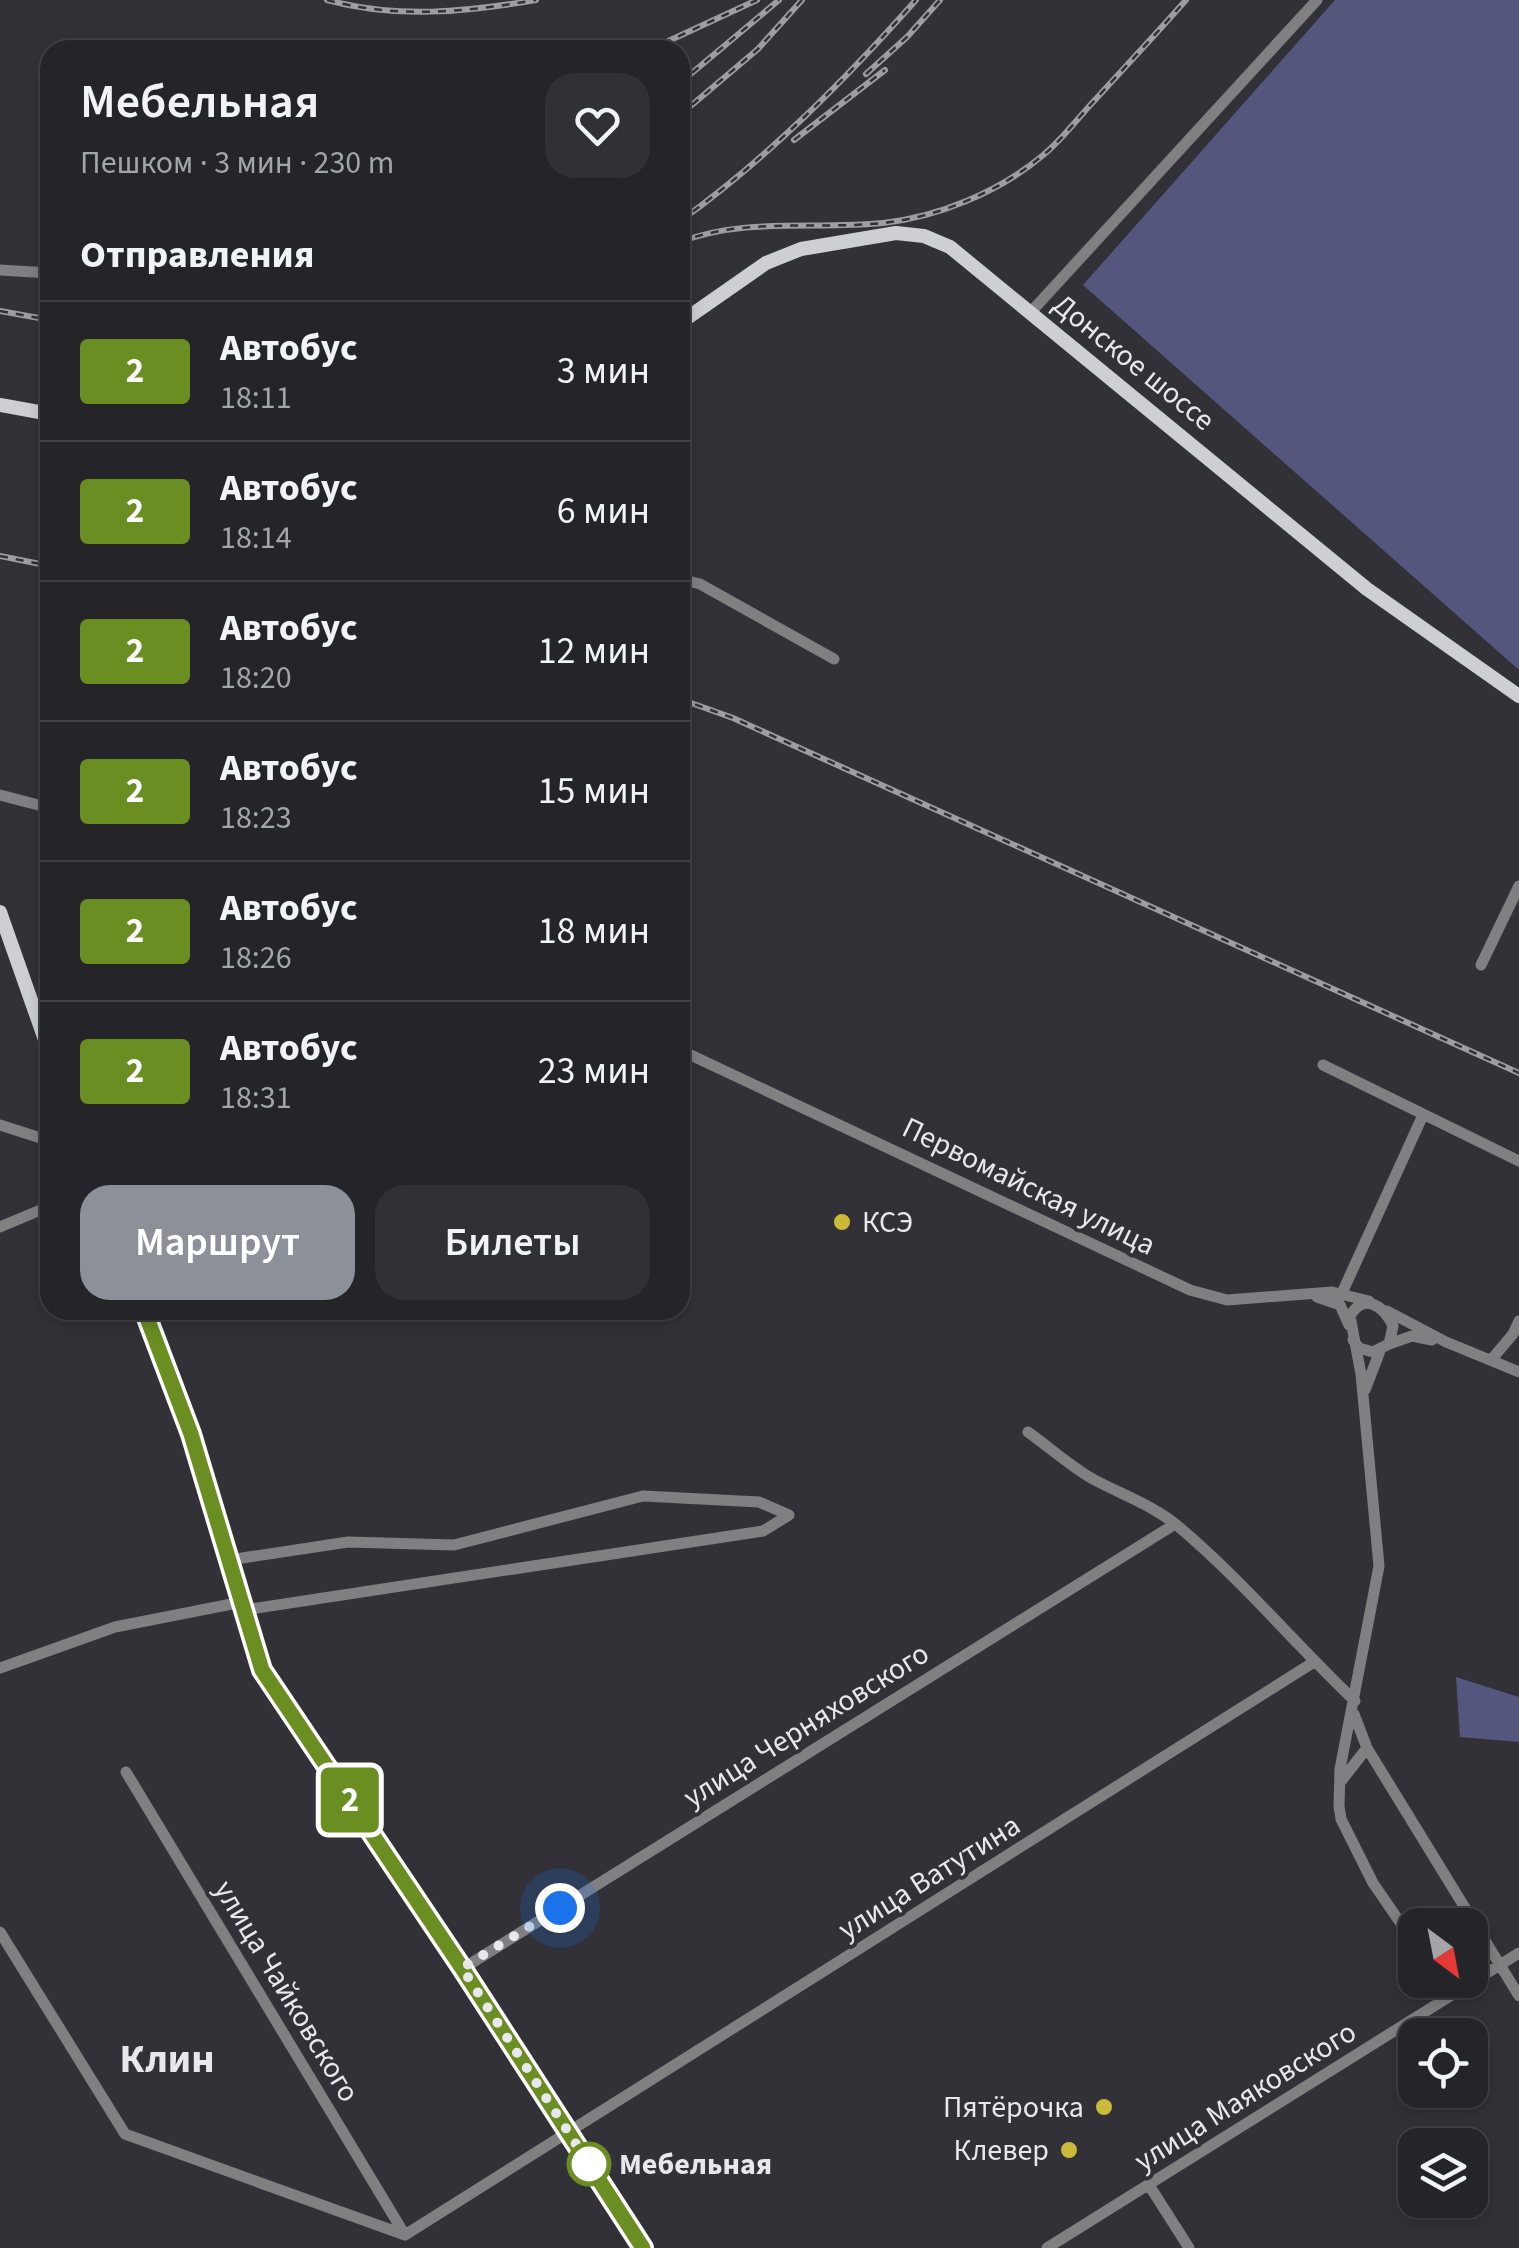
<!DOCTYPE html>
<html lang="ru">
<head>
<meta charset="utf-8">
<style>
	:root { --surface:#252529; --page:#313135; --text:#f1f3f6; --muted:#a3a5a8; --line:#424246; --accent:#8c9099 }
	body { margin:0; font-family:"Source Sans 3",sans-serif; background:var(--page); color:var(--text); height:100vh; display:flex; flex-direction:column; font-size:38px; white-space:nowrap }
	* { box-sizing:border-box; margin:0 }
	p { font-size:32px; color:var(--muted) }
	.icon { flex:none; width:55px; height:55px; fill:none; stroke:currentColor; stroke-width:2; stroke-linecap:round; stroke-linejoin:round }
	.map { position:relative; flex:1; overflow:hidden }
	.drawer { position:absolute; left:40px; top:40px; width:650px; height:1280px; display:flex; flex-direction:column; background:var(--surface); border-radius:30px; box-shadow:0 5px 15px #0003,0 0 0 2px var(--line) }
	.drawer>* { flex:none }
	.badge { padding:0 20px; border-radius:8px; font-size:35px; line-height:65px }
	.needle { width:65px; rotate:148deg }
	.fabs { position:absolute; left:1398px; top:1908px; display:grid; gap:20px }
	.fabs a { display:grid; place-items:center; width:90px; height:90px; border-radius:20px; background:var(--surface); box-shadow:0 5px 15px #0003,0 0 0 2px var(--line); font-size:50px }
	.you { position:absolute; width:50px; height:50px; margin:-25px; border:8px solid #fff; border-radius:50%; background:#1a73e8; box-shadow:0 0 0 15px #1a73e833 }
	.map>.badge { position:absolute; translate:-50% -50%; box-shadow:0 0 0 5px #fff }
	h2 { padding:0 40px; font-size:38px; line-height:90px }
	.round { display:grid; place-items:center; flex:none; width:105px; height:105px; border-radius:30px; background:var(--page) }
	.overview { display:flex; align-items:center; justify-content:space-between; height:170px; padding:0 40px }
	h1 { font-size:48px; font-weight:600; line-height:75px }
	.primary-button { display:flex; gap:20px; margin-top:auto; padding:20px 40px }
	.primary-button a { flex:1; height:115px; border-radius:30px; background:var(--accent); color:#fff; font-size:40px; font-weight:600; line-height:115px; text-align:center }
	.primary-button a+a { background:var(--page); color:var(--text) }
	ul { padding:0; list-style:none }
	li { display:flex; align-items:center; gap:30px; height:140px; padding:0 40px; border-top:2px solid var(--line) }
	li div { flex:1 }
	li b { display:block; font-size:38px }
	li em { font-style:normal }
	li .badge { min-width:110px; font-weight:700; text-align:center }
	.map>svg:first-child { display:block }
	.green { fill:#54567e }
	.lines { fill:none; stroke-linecap:round; stroke-linejoin:round }
	.minor { stroke:#808083; stroke-width:11 }
	.major { stroke:#cecfd5; stroke-width:14 }
	.rail-casing { stroke:#9d9da2; stroke-width:6 }
	.rail { stroke:#313137; stroke-width:2.5; stroke-dasharray:8; stroke-linecap:butt }
	.line-casing { stroke:#fff; stroke-width:22 }
	.line { stroke:#6b8e23; stroke-width:15 }
	.walk { stroke:#e8e8ec; stroke-width:10; stroke-dasharray:0 18 }
	.poi-dot { fill:#cbba39; stroke:#313137; stroke-width:4 }
	.stop-dot { fill:#fff; stroke:#6b8e23; stroke-width:5 }
	.labels { text-anchor:middle; stroke-width:8; stroke-linejoin:round; paint-order:stroke }
	.street-label { font-size:30px; fill:#e8e8ec; stroke:#313137 }
	.poi-label { font-size:30px; fill:#e8e8ec; stroke:#313137; text-anchor:end }
	.stop-label { font-size:30px; font-weight:bold; fill:#e8e8ec; stroke:#313137; text-anchor:start }
	.district-label { font-size:40px; font-weight:bold; fill:#e8e8ec; stroke:#313137 }
</style>
</head>
<body>
<div class="map">
<svg width="1519" height="2248" viewBox="0 0 1519 2248">
	<rect width="100%" height="100%" fill="#313137"/>
	<path class="green" d="M1335,0H1519V670L1083,285Z
		M1456,1677L1519,1697V1742L1460,1737Z"/>
	<g class="lines">
		<path class="minor" d="M0,270L50,273
			M1030,313L1317,0
			M680,579L700,584L834,659
			M0,795L50,808
			M1481,965L1519,886
			M680,1050L1190,1290L1227,1300L1332,1292L1369,1301
			M1323,1065L1519,1161
			M0,1125L50,1141
			M0,1227L50,1206
			M1342,1293L1423,1115
			M1317,1297L1340,1305L1349,1325
			M1387,1311L1446,1342L1519,1372
			M1353,1340L1359,1348L1373,1352L1389,1344L1393,1326C1384,1306 1364,1292 1350,1316L1361,1374L1379,1566L1340,1769L1339,1806L1341,1819L1373,1883L1415,1944
			M1389,1344L1412,1336L1432,1340
			M1491,1360L1513,1334L1519,1321
			M1365,1390L1380,1351
			M1028,1432C1049,1447 1069,1465 1091,1478C1120,1494 1153,1505 1179,1527C1242,1580 1295,1644 1355,1701
			M229,1560L348,1542L454,1545L643,1496L759,1502L789,1515
			M244,1610L763,1531L789,1515
			M0,1668L115,1627L242,1602
			M1354,1714L1367,1748L1519,1996
			M126,1772L405,2235
			M1342,1780L1367,1748
			M0,1932L125,2134L405,2235
			M462,1969L1175,1524
			M1440,1980L1450,1995
			M1149,2185L1189,2248
			M405,2235L1314,1662
			M1047,2248L1519,1953"/>
		<path class="major" d="M680,323L766,263L801,249L896,233L924,236L950,247L1367,589L1519,696
			M0,405L50,414
			M0,912L50,1054
			M144,1310L191,1434L263,1669L462,1969L643,2248"/>
		<defs>
			<path id="rail" d="M327,0C397,19 466,12 536,0
				M649,50L757,0
				M866,74L907,37L940,0
				M680,83L779,0
				M680,115L758,49L802,0
				M794,140L885,70
				M680,221C767,159 845,80 916,0
				M680,242C746,217 814,230 883,223C938,217 999,192 1042,156C1061,141 1077,119 1094,101C1125,67 1156,34 1186,0
				M0,311L50,320
				M0,556L50,566
				M680,699L733,718L1519,1073"/>
		</defs>
		<use href="#rail" class="rail-casing"/>
		<use href="#rail" class="rail"/>
	</g>
	<g class="lines">
		<defs>
			<path id="line" d="M144,1310L191,1434L262,1670L462,1968L643,2248"/>
		</defs>
		<use href="#line" class="line-casing"/>
		<use href="#line" class="line"/>
		<path class="walk" d="M560,1908L462,1968L589,2164"/>
	</g>
	<g class="poi-dot">
		<circle cx="842" cy="1222" r="10"/>
		<circle cx="1104" cy="2107" r="10"/>
		<circle cx="1069" cy="2150" r="10"/>
	</g>
	<circle class="stop-dot" cx="589" cy="2164" r="20"/>
	<g class="labels">
		<g class="street-label">
			<text transform="translate(1134 362) rotate(39)" y="10">Донское шоссе</text>
			<text transform="translate(1029 1186) rotate(26)" y="10">Первомайская улица</text>
			<text transform="translate(806 1725) rotate(-32)" y="10">улица Черняховского</text>
			<text transform="translate(929 1877) rotate(-32)" y="10">улица Ватутина</text>
			<text transform="translate(287 1991) rotate(59)" y="10">улица Чайковского</text>
			<text transform="translate(1245 2096) rotate(-32)" y="10">улица Маяковского</text>
		</g>
		<g class="poi-label">
			<text x="862" y="1232" text-anchor="start">КСЭ</text>
			<text x="1084" y="2117">Пятёрочка</text>
			<text x="1049" y="2160">Клевер</text>
		</g>
		<g class="stop-label">
			<text x="619" y="2174">Мебельная</text>
		</g>
		<g class="district-label">
			<text x="167" y="2072">Клин</text>
		</g>
	</g>
</svg>
<div class="fabs">
<a><svg class="needle" viewBox="-14 -14 28 28"><path d="M0-13l5 13h-10z" fill="#e53935"/><path d="M0 13l5-13h-10z" fill="#a3a5a8"/></svg></a>
<a><svg class="icon" aria-label="locate" viewBox="0 0 24 24"><circle cx="12" cy="12" r="6"/><path d="M12 2v4M12 18v4M2 12h4M18 12h4"/></svg></a>
<a><svg class="icon" aria-label="layers" viewBox="0 0 24 24"><path d="M12 4l9 5-9 5-9-5zM3 14l9 5 9-5"/></svg></a>
</div>
<div class="you" style="left:560px;top:1908px"></div>
<b class="badge" style="left:350px;top:1800px;background:#6b8e23;color:#fff">2</b>
<section class="drawer">
<div class="overview"><div><h1>Мебельная</h1><p>Пешком · 3 мин · 230 m</p></div><a class="round"><svg class="icon" aria-label="heart" viewBox="0 0 24 24"><path d="M12 20l-8-8c-3-5 5-10 8-4 3-6 11-1 8 4z"/></svg></a></div>
<h2>Отправления</h2>
<ul>
<li><span class="badge" style="background:#6b8e23;color:#fff">2</span><div><b>Автобус</b><p>18:11</p></div><em>3 мин</em></li>
<li><span class="badge" style="background:#6b8e23;color:#fff">2</span><div><b>Автобус</b><p>18:14</p></div><em>6 мин</em></li>
<li><span class="badge" style="background:#6b8e23;color:#fff">2</span><div><b>Автобус</b><p>18:20</p></div><em>12 мин</em></li>
<li><span class="badge" style="background:#6b8e23;color:#fff">2</span><div><b>Автобус</b><p>18:23</p></div><em>15 мин</em></li>
<li><span class="badge" style="background:#6b8e23;color:#fff">2</span><div><b>Автобус</b><p>18:26</p></div><em>18 мин</em></li>
<li><span class="badge" style="background:#6b8e23;color:#fff">2</span><div><b>Автобус</b><p>18:31</p></div><em>23 мин</em></li>
</ul>
<div class="primary-button"><a>Маршрут</a><a>Билеты</a></div>
</section>
</div>
</body>
</html>
